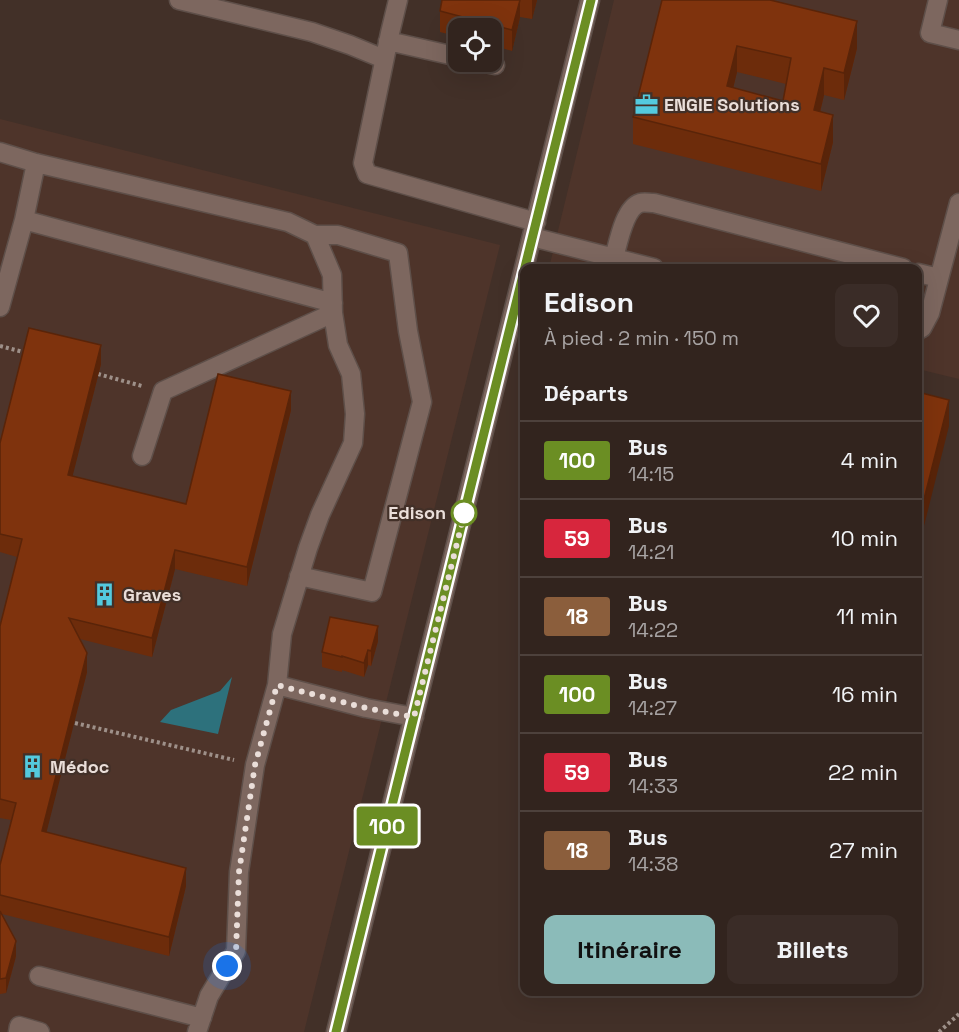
<!DOCTYPE html>
<html lang="fr">
<head>
<meta charset="utf-8">
<style>
	:root { --surface:#32241e; --page:#3a2c27; --text:#f1f3f6; --muted:#a8a4a4; --line:#4d413c; --accent:#8bbbb9 }
	body { margin:0; font-family:"Space Grotesk",sans-serif; background:var(--page); color:var(--text); height:100vh; display:flex; flex-direction:column; font-size:22px; white-space:nowrap }
	* { box-sizing:border-box; margin:0 }
	p { font-size:20px; color:var(--muted) }
	.icon { flex:none; width:33px; height:33px; fill:none; stroke:currentColor; stroke-width:2; stroke-linecap:round; stroke-linejoin:round }
	.map { position:relative; flex:1; overflow:hidden }
	.drawer { position:absolute; left:520px; top:264px; width:402px; height:732px; display:flex; flex-direction:column; background:var(--surface); border-radius:12px; box-shadow:0 6px 24px #0002,0 0 0 2px var(--line) }
	.drawer>* { flex:none }
	.badge { padding:0 12px; border-radius:4px; font-size:21px; line-height:39px }
	.tools { position:absolute; left:448px; top:18px; display:grid; gap:12px }
	.tools a { display:grid; place-items:center; width:54px; height:54px; border-radius:12px; background:var(--surface); box-shadow:0 6px 24px #0002,0 0 0 2px var(--line); font-size:30px }
	.you { position:absolute; width:30px; height:30px; margin:-15px; border:4px solid #fff; border-radius:50%; background:#1a73e8; box-shadow:0 0 0 9px #1a73e833 }
	.map>.badge { position:absolute; translate:-50% -50%; box-shadow:0 0 0 3px #fff }
	h2 { padding:0 24px; font-size:22px; line-height:54px }
	.round { display:grid; place-items:center; flex:none; width:63px; height:63px; border-radius:12px; background:var(--page) }
	.summary { display:flex; align-items:center; justify-content:space-between; height:102px; padding:0 24px }
	h1 { font-size:28px; font-weight:800; line-height:45px }
	.cta { display:flex; gap:12px; margin-top:auto; padding:12px 24px }
	.cta a { flex:1; height:69px; border-radius:12px; background:var(--accent); color:#111; font-size:24px; font-weight:800; line-height:69px; text-align:center }
	.cta a+a { background:var(--page); color:var(--text) }
	ul { padding:0; list-style:none }
	li { display:flex; align-items:center; gap:18px; height:78px; padding:0 24px; border-top:2px solid var(--line) }
	li div { flex:1 }
	li b { display:block; font-size:22px }
	li em { font-style:normal }
	li .badge { min-width:66px; font-weight:700; text-align:center }
	.map>svg:first-child { display:block }
	.built { fill:#4e342a }
	.water { fill:#2d717c }
	.lines { fill:none; stroke-linecap:round; stroke-linejoin:round }
	.minor-casing { stroke:#5e4f49; stroke-width:21 }
	.path { stroke:#9e9089; stroke-width:4; stroke-dasharray:3 3; stroke-linecap:butt }
	.minor { stroke:#7d675f; stroke-width:18 }
	.wall { fill:#6d2c0b; fill-rule:evenodd }
	.shaded-wall { fill:#592409 }
	.building { fill:#7f330d; stroke:#592409; stroke-width:1.5; fill-rule:evenodd }
	.line-casing { stroke:#fff; stroke-width:14 }
	.line { stroke:#6b8e23; stroke-width:9 }
	.walk { stroke:#eaded9; stroke-width:6; stroke-dasharray:0 10.8 }
	.stop-dot { fill:#fff; stroke:#6b8e23; stroke-width:3 }
	.labels { text-anchor:middle; stroke-width:4.5; stroke-linejoin:round; paint-order:stroke }
	.poi-label { font-size:18px; font-weight:bold; fill:#eaded9; stroke:#423028; text-anchor:start }
	.stop-label { font-size:18px; font-weight:bold; fill:#eaded9; stroke:#423028; text-anchor:end }
</style>
</head>
<body>
<div class="map">
<svg width="959" height="1032" viewBox="0 0 959 1032">
	<rect width="100%" height="100%" fill="#423028"/>
	<path class="built" d="M614,0H959V379L918,369V268H549Z
		M0,119L500,245L304,1032H0Z"/>
	<path class="water" d="M232,677L218,734L160,722L171,710L220,691Z"/>
	<g class="lines">
		<defs>
			<path id="minor" d="M179,0L312,32L350,45L384,59
				M398,0L390,33L363,163L367,174L536,222
				M938,0L930,33L959,40
				M388,41L459,57
				M480,62L495,65
				M0,152L36,163L288,222L315,235L332,275L333,313L338,345L351,374L355,414L353,443L320,515L308,548L282,634L277,685L255,765L239,872L236,951L209,996L197,1032
				M36,163L24,220L333,303
				M532,237L654,268
				M614,258C618,244 624,208 640,203C644,202 649,203 654,203L903,268
				M918,273L939,278
				M0,307L24,220
				M918,330L922,328L930,313L959,203
				M142,456L163,391L333,313
				M299,576L372,592L422,402L408,331L398,253L338,235H315
				M277,685L366,708L414,717
				M39,976L202,1018
				M18,1032L19,1026L40,1032
				M336,1032L590,0"/>
		</defs>
		<use href="#minor" class="minor-casing"/>
		<path class="path" d="M0,346L27,353
			M98,374L142,386
			M75,723L234,760
			M939,1032L959,1014"/>
		<use href="#minor" class="minor"/>
	</g>
	<path class="wall" d="M442,0H537L532,19L520,17L512,51L492,45V28H459V37L440,32V11Z
		M662,0L857,48L844,100L824,95L820,112L833,142L821,191L633,144V117ZM737,72L786,84L783,101L733,88Z
		M101,364L72,477L186,504L291,410L247,586L175,569L152,657L80,639L87,672L46,832L186,886L169,956L2,914L16,956L6,993L0,994V865L11,820L0,818V626L17,557L0,552V443Z
		M378,641L371,666L368,665L364,677L342,670V672L322,667V652Z"/>
	<path class="shaded-wall" d="M520,0V17L512,51V30Z
		M532,0H537L532,19Z
		M857,21V48L844,100V73Z
		M737,46V72L727,113V86Z
		M824,68V95L814,137V110Z
		M833,115V142L821,191V164Z
		M101,345V364L68,494V475Z
		M291,391V410L247,586V567Z
		M949,400V426L918,550V523Z
		M175,550V569L152,657V638Z
		M378,626V641L371,666V651Z
		M368,650V665L364,677V663Z
		M87,653V672L42,850V831Z
		M186,868V886L169,956V937Z
		M16,941V956L6,993V978Z"/>
	<path class="building" d="M442,0H520L512,30L440,11Z
		M662,0H770L857,21L844,73L824,68L814,110L833,115L821,164L633,117ZM737,46L791,58L783,101L727,86Z
		M29,328L101,345L68,475L186,504L218,374L291,391L247,567L175,550L152,638L69,618L87,653L42,831L186,868L169,937L0,895V865L16,803L0,799V626L22,539L0,534V443Z
		M918,392L949,400L918,523Z
		M330,617L378,626L371,651L368,650L364,663L342,656V657L322,652Z
		M0,911L16,941L6,978L0,979Z"/>
	<g class="lines">
		<defs>
			<path id="line" d="M336,1032L591,0"/>
		</defs>
		<use href="#line" class="line-casing"/>
		<use href="#line" class="line"/>
		<path class="walk" d="M227,966L236,951L239,872L255,765L277,685L366,708L414,717L465,511L464,513"/>
	</g>
	<defs>
		<symbol id="office-bare" viewBox="-9 -9 18 18"><path d="M-6-3h4V-5.5h4V-3h4V5H-6ZM-1-4.5V-3h2v-1.5ZM-6 0V1H6V0Z" fill="#54cade" stroke="#423028" stroke-width="2.5" paint-order="stroke"/></symbol>
		<symbol id="building-bare" viewBox="-9 -9 18 18"><path d="M-4-6H4V6H1V3H-1V6H-4ZM-2.5-4.3h1.7v1.8h-1.7ZM.8-4.3h1.7v1.8H.8ZM-2.5-1h1.7V.8h-1.7ZM.8-1h1.7V.8H.8Z" fill="#54cade" stroke="#423028" stroke-width="2.5" paint-order="stroke"/></symbol>
	</defs>
	<g fill-rule="evenodd">
		<use href="#office-bare" x="630" y="88" width="33" height="33"/>
		<use href="#building-bare" x="88" y="578" width="33" height="33"/>
		<use href="#building-bare" x="16" y="750" width="33" height="33"/>
	</g>
	<circle class="stop-dot" cx="464" cy="513" r="12"/>
	<g class="labels">
		<g class="poi-label">
			<text x="664" y="111">ENGIE Solutions</text>
			<text x="123" y="601">Graves</text>
			<text x="50" y="773">Médoc</text>
		</g>
		<g class="stop-label">
			<text x="446" y="519">Edison</text>
		</g>
	</g>
</svg>
<div class="tools">
<a><svg class="icon" aria-label="locate" viewBox="0 0 24 24"><circle cx="12" cy="12" r="6"/><path d="M12 2v4M12 18v4M2 12h4M18 12h4"/></svg></a>
</div>
<div class="you" style="left:227px;top:966px"></div>
<b class="badge" style="left:387px;top:826px;background:#6b8e23;color:#fff">100</b>
<section class="drawer">
<div class="summary"><div><h1>Edison</h1><p>À pied · 2 min · 150 m</p></div><a class="round"><svg class="icon" aria-label="heart" viewBox="0 0 24 24"><path d="M12 20l-8-8c-3-5 5-10 8-4 3-6 11-1 8 4z"/></svg></a></div>
<h2>Départs</h2>
<ul>
<li><span class="badge" style="background:#6b8e23;color:#fff">100</span><div><b>Bus</b><p>14:15</p></div><em>4 min</em></li>
<li><span class="badge" style="background:#d7263d;color:#fff">59</span><div><b>Bus</b><p>14:21</p></div><em>10 min</em></li>
<li><span class="badge" style="background:#8b5e3c;color:#fff">18</span><div><b>Bus</b><p>14:22</p></div><em>11 min</em></li>
<li><span class="badge" style="background:#6b8e23;color:#fff">100</span><div><b>Bus</b><p>14:27</p></div><em>16 min</em></li>
<li><span class="badge" style="background:#d7263d;color:#fff">59</span><div><b>Bus</b><p>14:33</p></div><em>22 min</em></li>
<li><span class="badge" style="background:#8b5e3c;color:#fff">18</span><div><b>Bus</b><p>14:38</p></div><em>27 min</em></li>
</ul>
<div class="cta"><a>Itinéraire</a><a>Billets</a></div>
</section>
</div>
</body>
</html>
